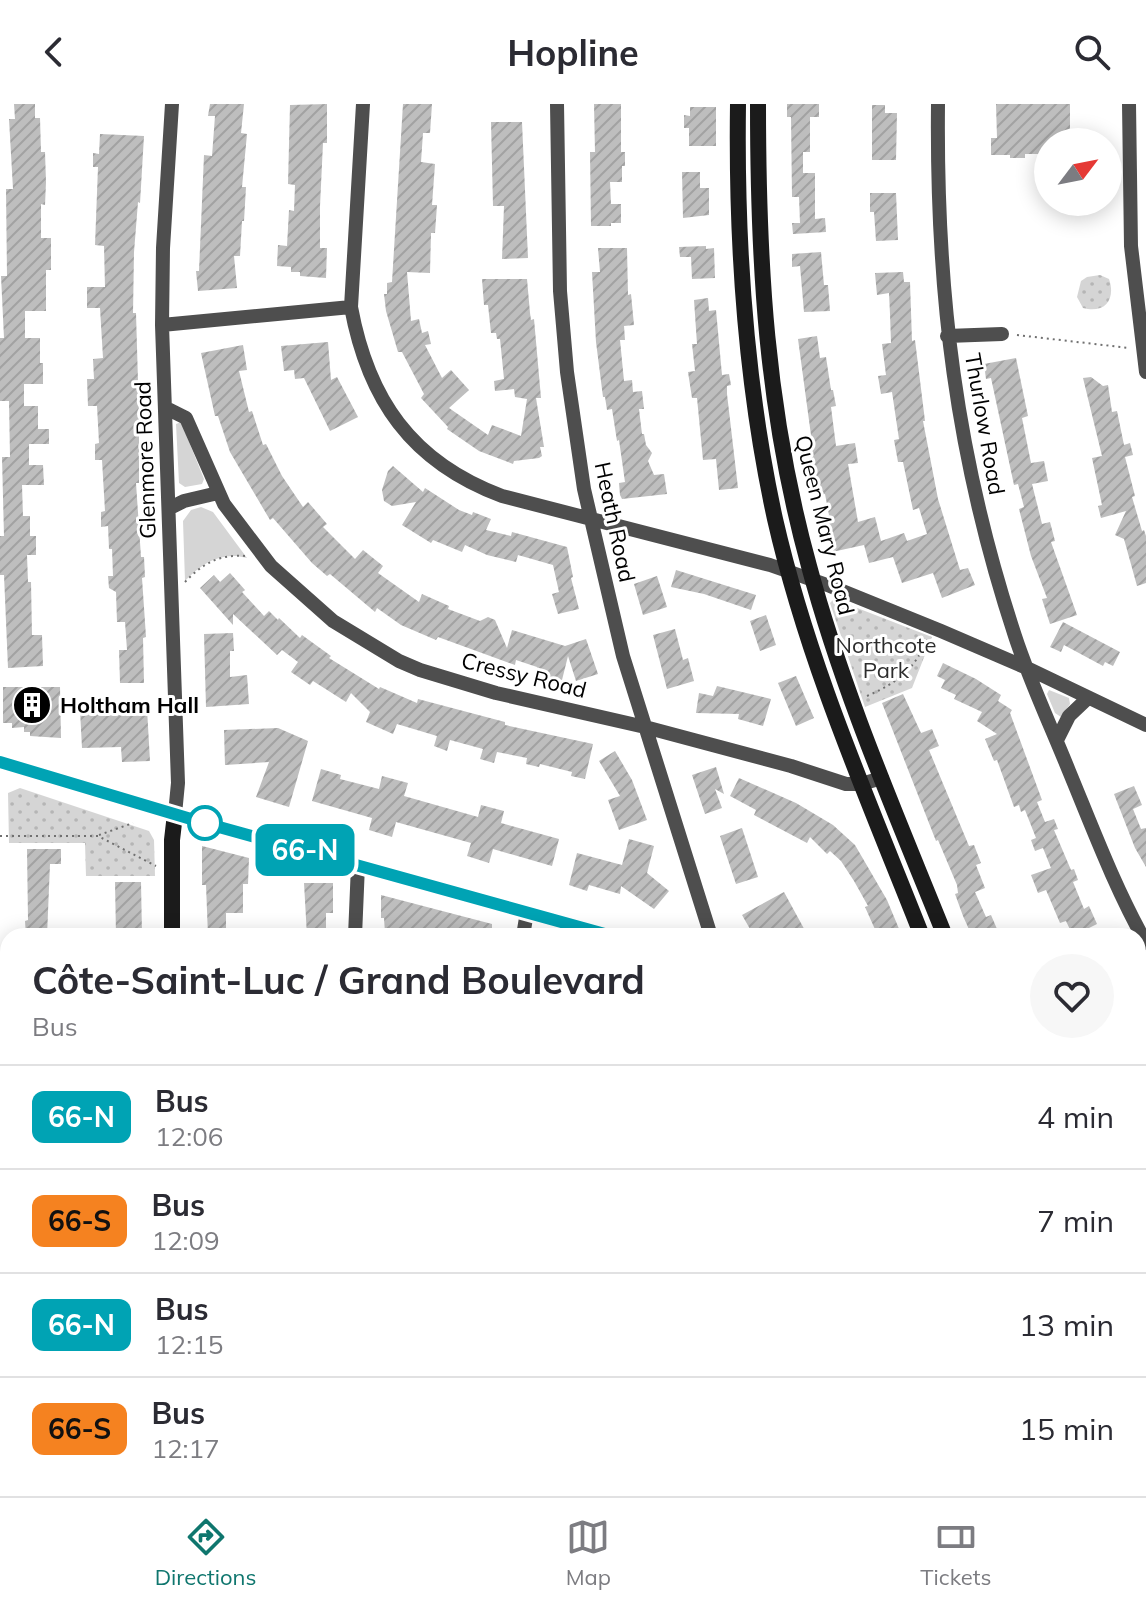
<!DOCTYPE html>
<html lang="en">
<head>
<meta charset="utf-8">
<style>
	:root { --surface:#fff; --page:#f7f7f7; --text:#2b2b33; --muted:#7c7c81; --line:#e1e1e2; --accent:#0f766e }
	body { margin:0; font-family:Mulish,sans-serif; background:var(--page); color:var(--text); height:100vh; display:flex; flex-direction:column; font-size:30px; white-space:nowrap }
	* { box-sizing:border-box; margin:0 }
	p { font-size:26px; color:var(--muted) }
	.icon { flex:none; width:44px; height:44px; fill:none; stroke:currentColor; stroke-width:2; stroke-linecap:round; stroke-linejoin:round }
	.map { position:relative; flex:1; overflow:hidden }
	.side { position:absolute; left:0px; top:824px; width:1146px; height:568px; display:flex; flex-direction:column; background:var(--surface); border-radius:24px 24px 0 0; box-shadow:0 4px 20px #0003 }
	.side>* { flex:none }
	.badge { padding:0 16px; border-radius:12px; font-size:28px; line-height:52px }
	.needle { width:52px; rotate:58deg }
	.tools { position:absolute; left:1034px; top:24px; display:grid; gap:16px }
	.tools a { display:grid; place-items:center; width:88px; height:88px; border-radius:50%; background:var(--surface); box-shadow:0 4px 20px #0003; font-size:40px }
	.map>.badge { position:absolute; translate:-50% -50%; box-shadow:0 0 0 4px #fff }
	.round { display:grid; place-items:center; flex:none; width:84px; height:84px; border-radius:42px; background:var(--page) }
	.headline { display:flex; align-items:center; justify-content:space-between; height:136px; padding:0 32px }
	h1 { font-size:38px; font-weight:700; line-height:60px }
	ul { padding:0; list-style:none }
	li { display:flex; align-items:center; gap:24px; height:104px; padding:0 32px; border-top:2px solid var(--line) }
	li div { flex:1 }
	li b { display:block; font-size:30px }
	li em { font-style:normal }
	li .badge { min-width:88px; font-weight:700; text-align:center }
	header { display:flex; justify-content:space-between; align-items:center; height:104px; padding:0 32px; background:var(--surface); font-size:36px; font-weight:700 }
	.dock { display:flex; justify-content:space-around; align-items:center; height:112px; border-top:2px solid var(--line); background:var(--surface); font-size:22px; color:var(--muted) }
	.dock a { display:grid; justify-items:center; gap:4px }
	.dock .selected { color:var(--accent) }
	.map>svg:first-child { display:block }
	.green { fill:#d5d5d5 }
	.park { fill:url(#park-dots) }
	.building { fill:url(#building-hatch) }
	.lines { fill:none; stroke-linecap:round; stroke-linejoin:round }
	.path { stroke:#707070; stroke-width:2; stroke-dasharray:2 4; stroke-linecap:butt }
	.street { stroke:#4e4e4e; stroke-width:14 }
	.secondary { stroke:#1b1b1b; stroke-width:16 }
	.line-casing { stroke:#fff; stroke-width:18 }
	.line { stroke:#00a3b4; stroke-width:12 }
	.stop-dot { fill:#fff; stroke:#00a3b4; stroke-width:4 }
	.labels { text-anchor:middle; stroke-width:6; stroke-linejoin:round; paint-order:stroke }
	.street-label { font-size:22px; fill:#000; stroke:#fff }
	.park-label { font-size:22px; fill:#2c2c2c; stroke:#fff }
	.poi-label { font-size:22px; font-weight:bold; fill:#000; stroke:#fff; text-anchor:start }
</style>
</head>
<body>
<header><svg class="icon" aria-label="back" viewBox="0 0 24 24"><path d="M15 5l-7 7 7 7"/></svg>Hopline<svg class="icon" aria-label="search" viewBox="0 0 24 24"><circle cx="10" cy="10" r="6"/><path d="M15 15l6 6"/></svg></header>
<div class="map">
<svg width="1146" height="1392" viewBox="0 0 1146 1392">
	<defs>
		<pattern id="park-dots" width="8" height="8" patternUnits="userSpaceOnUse" patternTransform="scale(2)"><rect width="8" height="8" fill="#d5d5d5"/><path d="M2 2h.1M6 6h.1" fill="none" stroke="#b5b5b5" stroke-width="1.8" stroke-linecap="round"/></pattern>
		<pattern id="building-hatch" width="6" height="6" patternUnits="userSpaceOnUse" patternTransform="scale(2)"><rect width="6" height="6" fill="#bebebe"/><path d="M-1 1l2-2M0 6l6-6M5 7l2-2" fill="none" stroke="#a2a2a2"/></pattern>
	</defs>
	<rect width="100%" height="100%" fill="#fff"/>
	<path class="green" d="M181,318L204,375L202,380L185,383L179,379L176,320Z
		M201,403L213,408L247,454C222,447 202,459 185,477L183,417L191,406Z
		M1049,586L1069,594L1070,600L1061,613L1055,609L1047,590Z"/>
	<path class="park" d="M1100,171L1109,175C1116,195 1105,210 1083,204L1077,193L1081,177L1087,173Z
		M834,495L932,533L912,584L865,603L831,502L830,499Z
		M20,684L149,727L154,736L155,772H86L85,739H9L8,689Z"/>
	<path class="building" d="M14,0H35V14H40L41,48H45L46,78L45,101L41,100V134H51V166H46V207H25V234H40V259H43V280H24V302H38V325H49V340H29V361H43L44,381H22L23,412H30V432H36V451H27L28,478H31L32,531H42L43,562L8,564L4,471H0V432H4L2,353H10L9,297H0V234H4L1,172H7L6,85H13L9,15H15Z
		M210,0H244L241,29L247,30L242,83H246L244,117H242L240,152H234L237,184L198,187L196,167H199L204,51L212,52L215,12H208Z
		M327,0V39H323L320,102V144H327L326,174L300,172V168H291V163L277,162L278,141L287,142L289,106L294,107L295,81L288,80L290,1Z
		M403,0H432L430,29H423L421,58L435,60L432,101H437L435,129H431L430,169L407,168L411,217L419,215L422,229L428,227L431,240L425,241L442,274L451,266L469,286L449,304L488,331L492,321L521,332L527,295L515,293L514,285L495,287L494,277L504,275L500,235H497L496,229H491L488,201H484L482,175H527L530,209L531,216L534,215L541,294H536L544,343H540L542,352L539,354L514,357L513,360L479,347L447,325L448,323L421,294L424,290L402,248H398L386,207L384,190H387V179L392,178Z
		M594,0H621V48H625V62H622V78H610L611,100H621V119H611V122H591L590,48H595Z
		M787,0H819V13H810V48H803V69H815V115L825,114L826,128L793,130L792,119H800L799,93H792L791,13H787Z
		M996,0H1070V38H1048V50H1025V54H1010V51H991V34H997Z
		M872,1H885V9H897L896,56H872Z
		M690,3H716V42H689V24H684V11L690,12Z
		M491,18H522L528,154L502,155L504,102H493Z
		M100,30L144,32L140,99L138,98L134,148L133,209H136L139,312V379H136L141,453H144L145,473L142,474L146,533L143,534L144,579H120L119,546H127L125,518H117L116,488L109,484L108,472H113L112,445H109L108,422L101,423V408L105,407L102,356H95V340L99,339L97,302H88L87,275H94L93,255L103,254L100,204H87V183H105L104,142L95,141L98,63H93V49L99,50Z
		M682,68H700V84H709V111L683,114Z
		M870,89H896L898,136L876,137L874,108H870Z
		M706,142V145L714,144L715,174L692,175L691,153H680L679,143Z
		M598,144H627L628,191L631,190L634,221L624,222L625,236H620L624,277L632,276L633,288L642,287L644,305H639L642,330H644L646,341L652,349L648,357L654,371L664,370L667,390L622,395L620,391L619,379L625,378L619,336L617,337L612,305L607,306L605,293H603L596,238L592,168H600Z
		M821,148L824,181H828L830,207L804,208L800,162L792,163V150Z
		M903,168L904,178H910L912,237L915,236L925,317H923L938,395L960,466L968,464L975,481L942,494L933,469L902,479L893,453L869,459L864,441L832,448L824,412L829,411L825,390L820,391L810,346H813L798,235L817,232L820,254L826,253L831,286H833L836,302L831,303L836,342L855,339L858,359L848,360L858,418L875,413L881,437L904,429L907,437L927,430L919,404L913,406L903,358H898L894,336L899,335L892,288L881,290L878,272L886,271L882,240L891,239L890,210L889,189L877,191L875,169Z
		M708,194L709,207L716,206L722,271L729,270L731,281L727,282V290L738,384L719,386L716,355L703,356L697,294H692L688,268L695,267L692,240H697L694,196Z
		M328,238L331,276L337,273L358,313L330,327L304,274L295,275L294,266L284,267L281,242Z
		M243,241L247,266L239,267L249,308L252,307L263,341L266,340L282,372L303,403L308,398L327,420L323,423L355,455L363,446L383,462L378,469L419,498L422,490L449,502L448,505L480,517L488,513L495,516L507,544L512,526L565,542L586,535L598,570L576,577L568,552L562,576L536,569L537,563L516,556L515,561L438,533L436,536L401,521L377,504L375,508L330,470L327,472L312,459L273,414L270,416L230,348L218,312H215L201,249Z
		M1016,254L1028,312L1022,314L1031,359L1044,357L1048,377L1032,380L1042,420L1050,418L1055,437L1051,438L1077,511L1050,520L1042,495L1047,494L1031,452L1019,405L1024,403L1018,380L1014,381L991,274L986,275L984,260Z
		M1091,273L1103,282L1108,281L1112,308L1117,307L1124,341L1130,339L1133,351L1125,353L1135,392L1132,393L1142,427L1144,426L1146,432V479L1137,482L1124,435L1115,431L1126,407L1101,414L1098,402L1102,401L1092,354L1102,352L1083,274Z
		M393,362L423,388L425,384L459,406L472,411L473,408L491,415L486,426L511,432L512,428L567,443L573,473L571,474L579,505L558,510L552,490L559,488L553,461L518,451L516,458L487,451L465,441L462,448L433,436L431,439L402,421L416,398L392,402L384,397L382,386L388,367Z
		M676,466L756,491L751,506L704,490L671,483Z
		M230,469L245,486L242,488L264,512L269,507L278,516L279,514L300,534L302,531L331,552L329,554L379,585L380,583L417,599L418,595L505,618V621L593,640L585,675L571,672L572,668L540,660L539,663L526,660L527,654L497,648L494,659L480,655L483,645L450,636L447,647L434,642L437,632L397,620L393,630L366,618L370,608L351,589L346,598L313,577L310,581L291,568L298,558L282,546L277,551L233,510V521L200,484L214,471L220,478Z
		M657,472L667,503L643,511L634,480Z
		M766,511L776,541L760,547L750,517Z
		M1063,518L1120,548L1113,562L1105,558L1103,562L1064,541L1061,548L1050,543Z
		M675,525L683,556L688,554L694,577L667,585L653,531Z
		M233,529L234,547H230V573L247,571L249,600L206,603L204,530Z
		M943,559L976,575L1001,591L998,597L1012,606L1010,609L1042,696L1037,698L1045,718L1054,715L1058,725L1054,726L1071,766L1074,765L1078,776L1073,778L1084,805L1089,802L1097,820L1087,825L1090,832H1073L1066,817L1060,819L1046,786L1038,789L1031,771L1051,764L1043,744L1035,747L1031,736L1036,734L1025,706L1021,708L1019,701L1014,703L997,656L994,657L985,635L997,630L977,617L982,608L954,595L956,591L941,584L945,576L937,572Z
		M796,572L814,614L796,622L778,579Z
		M717,582L771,595L763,622L738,615L739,610L696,609L699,589L713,592Z
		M3,583H60L61,634L30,632V628H24V623L12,624V619H3Z
		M903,590L921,629L932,625L939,642L929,646L969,742L974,741L981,759L976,761L985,784L975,788L986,813L991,811L1000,832H972L963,812L955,790L958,789L957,781L938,736L936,737L882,599Z
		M103,605H147L150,657L122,658L121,643L82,644L80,606Z
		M278,624L308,637L289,703L256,693L269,658L225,661L224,626Z
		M615,647L632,676L647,716L619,726L608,696L620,692L599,657Z
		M716,663L724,690L715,685L722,704L705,710L692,671Z
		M321,665L341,671L340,675L379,685L382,672L408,679L404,692L478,713L481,701L504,707L501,719L559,735L552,762L493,745L489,759L467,752L471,739L396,718L392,733L369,726L372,714L312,697Z
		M739,674L796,699L833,721L855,741L887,796L902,832H878L865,803L868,802L854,777L841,757L830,747L827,750L810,733L807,739L754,711L756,706L730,692Z
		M1134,682L1142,701L1133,705L1141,725L1146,724V763L1135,744L1114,690Z
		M742,724L758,773L736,780L720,732Z
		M629,735L654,742L647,769L669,787L654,805L621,782L620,790L589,781L587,787L569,781L577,749L622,761Z
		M202,742L249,754L248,780H243V809H226V832H208L206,781H202Z
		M27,745H61V760H50L47,832H26L25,817L28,816Z
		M115,778H141L142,831H116Z
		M304,779H333V809H326V832H307Z
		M784,788L808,832H754L742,811Z
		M381,791L492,820V831L385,829L384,814H381Z"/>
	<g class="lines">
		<path class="path" d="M1017,231L1129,244
			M185,478C203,459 220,450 246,452
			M867,592C897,579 914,566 927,536
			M99,731L133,719
			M0,732H98L156,762"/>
		<path class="street" d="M172,0L163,144L162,221L178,679L175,710
			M363,0L351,203C368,295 411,358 502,392L770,461L830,482L941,527L1027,564L1146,621
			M557,0L560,187L567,268L584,385L623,552L711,832
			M938,0C936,188 956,353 1015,532C1030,578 1051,622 1069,667C1093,725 1115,784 1146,839
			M1129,0L1131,142L1146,268
			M162,221L351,203
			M947,232L1002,230
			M166,304L186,314L224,400L271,462L333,517L399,557L420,566L496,589L645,623L791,662L846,680H861L882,674
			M170,404L184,397L218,389
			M1057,636L1069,612L1088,594
			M355,832L358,761
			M523,832L527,808
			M1138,1130L1146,1124
			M0,1267H8
			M684,1384V1392
			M351,1392V1384
			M520,1392V1384"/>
		<path class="secondary" d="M738,0C736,140 745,278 775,415C808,560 868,695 922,832
			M758,0C758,161 766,306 809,462C843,589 896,710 945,832
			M0,658L201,718L612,832
			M172,832V736L175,710
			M1138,1143L1146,1154
			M1138,1178L1146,1189
			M1074,1384L1083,1392
			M173,1392V1384"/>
	</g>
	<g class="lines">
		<defs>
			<path id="line" d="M0,658L201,718L612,832"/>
		</defs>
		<use href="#line" class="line-casing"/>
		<use href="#line" class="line"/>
	</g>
	<defs>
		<symbol id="building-disc" viewBox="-11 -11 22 22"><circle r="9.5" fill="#000" stroke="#fff"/><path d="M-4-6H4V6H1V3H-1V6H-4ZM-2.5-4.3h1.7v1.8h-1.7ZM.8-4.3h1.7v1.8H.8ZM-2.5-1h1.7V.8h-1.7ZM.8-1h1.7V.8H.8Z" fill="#fff"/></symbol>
	</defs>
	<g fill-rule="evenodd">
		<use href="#building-disc" x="10" y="579" width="44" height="44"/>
	</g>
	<circle class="stop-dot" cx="205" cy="719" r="16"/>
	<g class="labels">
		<g class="street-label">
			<text transform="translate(985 320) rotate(80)" y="8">Thurlow Road</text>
			<text transform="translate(145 356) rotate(-92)" y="8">Glenmore Road</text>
			<text transform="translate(615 418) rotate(78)" y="8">Heath Road</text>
			<text transform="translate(825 421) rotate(76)" y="8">Queen Mary Road</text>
			<text transform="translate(524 571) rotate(14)" y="8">Cressy Road</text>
		</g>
		<g class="park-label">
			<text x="886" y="549">Northcote<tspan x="886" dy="25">Park</tspan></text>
		</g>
		<g class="poi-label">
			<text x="60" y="609">Holtham Hall</text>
		</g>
	</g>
</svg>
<div class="tools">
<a><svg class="needle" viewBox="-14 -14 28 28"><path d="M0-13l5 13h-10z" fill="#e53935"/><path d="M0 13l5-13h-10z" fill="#7c7c81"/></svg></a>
</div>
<b class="badge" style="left:305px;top:746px;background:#00a3b4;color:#fff">66-N</b>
<section class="side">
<div class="headline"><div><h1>Côte-Saint-Luc / Grand Boulevard</h1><p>Bus</p></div><a class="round"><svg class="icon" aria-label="heart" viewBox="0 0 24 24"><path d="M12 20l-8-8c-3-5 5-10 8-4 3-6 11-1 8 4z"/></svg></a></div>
<ul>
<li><span class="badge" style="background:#00a3b4;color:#fff">66-N</span><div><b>Bus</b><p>12:06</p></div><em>4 min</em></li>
<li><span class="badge" style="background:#f58220;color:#111">66-S</span><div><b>Bus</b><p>12:09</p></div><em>7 min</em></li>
<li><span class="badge" style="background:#00a3b4;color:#fff">66-N</span><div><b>Bus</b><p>12:15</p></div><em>13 min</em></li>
<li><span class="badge" style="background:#f58220;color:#111">66-S</span><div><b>Bus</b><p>12:17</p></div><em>15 min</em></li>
</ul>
</section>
</div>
<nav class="dock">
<a class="selected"><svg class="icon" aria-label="directions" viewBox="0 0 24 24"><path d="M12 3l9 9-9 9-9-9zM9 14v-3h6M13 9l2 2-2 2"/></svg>Directions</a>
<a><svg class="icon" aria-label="map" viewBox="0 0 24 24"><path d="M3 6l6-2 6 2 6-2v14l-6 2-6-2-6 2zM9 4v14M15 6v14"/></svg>Map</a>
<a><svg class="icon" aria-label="tickets" viewBox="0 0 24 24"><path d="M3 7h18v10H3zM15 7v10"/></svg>Tickets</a>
</nav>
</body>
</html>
